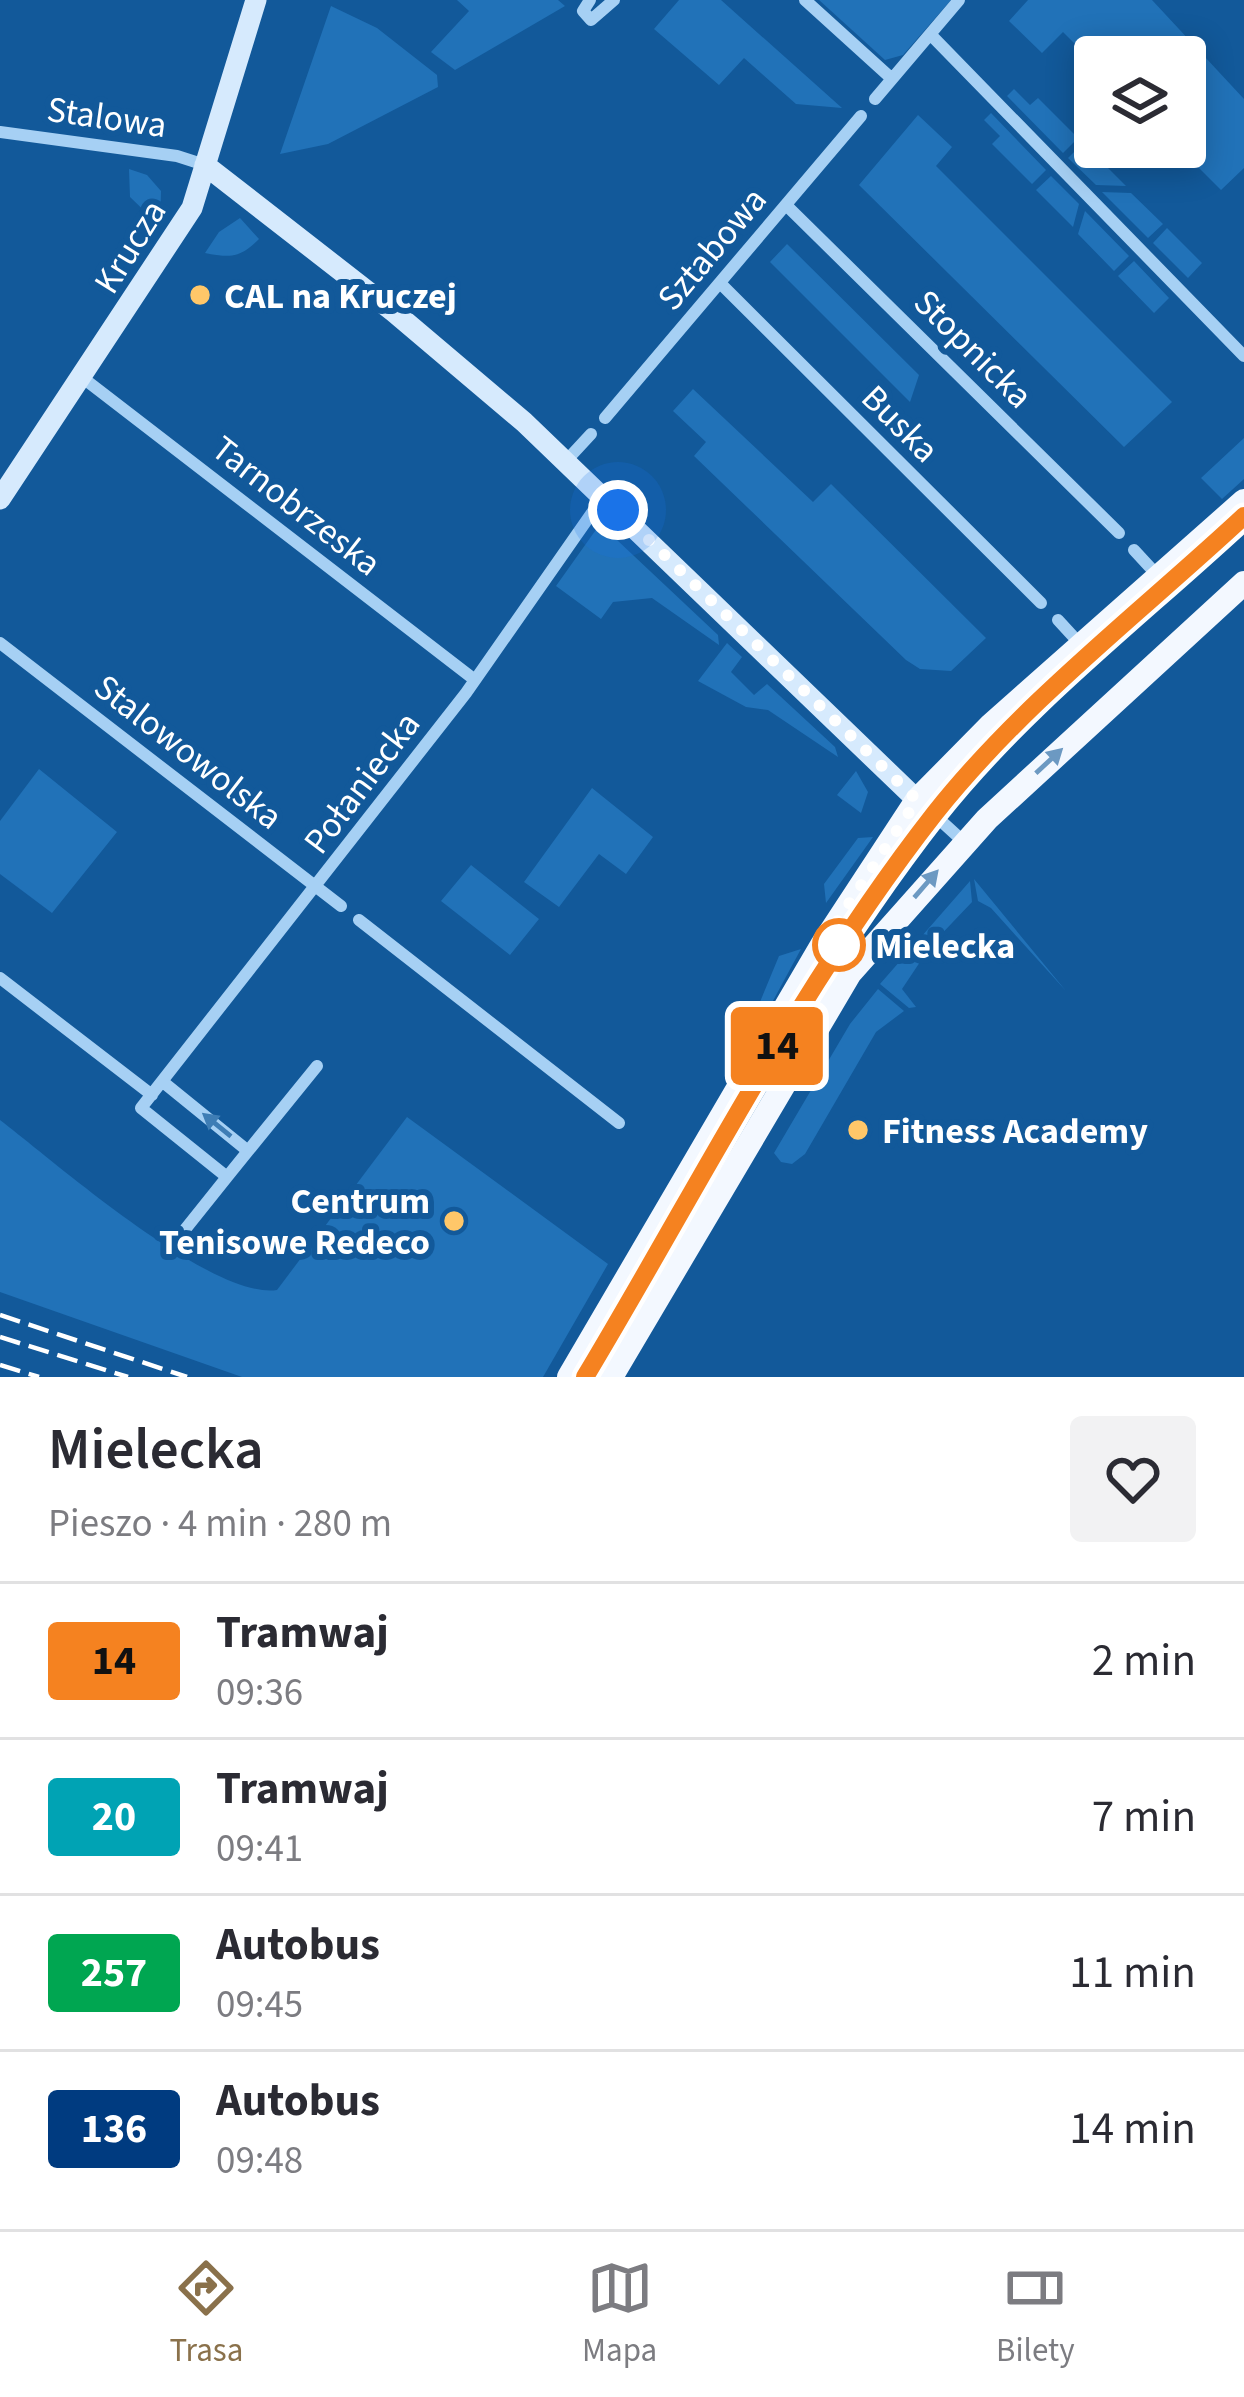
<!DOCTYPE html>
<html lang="pl">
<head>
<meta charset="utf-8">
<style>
	:root { --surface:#fff; --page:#f2f2f3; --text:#2b2b33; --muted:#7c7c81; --line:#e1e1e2; --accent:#8a714b }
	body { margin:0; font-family:"Source Sans 3",sans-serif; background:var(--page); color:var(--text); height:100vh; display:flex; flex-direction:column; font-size:45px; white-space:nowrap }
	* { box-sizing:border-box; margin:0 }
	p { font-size:39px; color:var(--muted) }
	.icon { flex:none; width:66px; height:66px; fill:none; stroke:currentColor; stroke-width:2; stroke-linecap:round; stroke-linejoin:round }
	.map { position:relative; height:1377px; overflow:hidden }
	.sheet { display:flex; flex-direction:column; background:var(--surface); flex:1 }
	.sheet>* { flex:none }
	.badge { padding:0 24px; border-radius:9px; font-size:42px; line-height:78px }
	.controls { position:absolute; left:1074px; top:36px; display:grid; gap:24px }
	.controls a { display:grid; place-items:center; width:132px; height:132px; border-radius:12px; background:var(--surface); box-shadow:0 6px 30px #0003; font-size:60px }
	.you { position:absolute; width:60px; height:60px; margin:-30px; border:9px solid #fff; border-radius:50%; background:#1a73e8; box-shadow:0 0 0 18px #1a73e833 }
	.map>.badge { position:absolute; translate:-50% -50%; box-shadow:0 0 0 6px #fff }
	.round { display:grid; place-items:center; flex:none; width:126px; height:126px; border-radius:12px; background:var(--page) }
	.head { display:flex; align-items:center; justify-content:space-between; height:204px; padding:0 48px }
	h1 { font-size:57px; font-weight:600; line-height:90px }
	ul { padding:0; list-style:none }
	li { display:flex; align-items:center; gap:36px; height:156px; padding:0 48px; border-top:3px solid var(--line) }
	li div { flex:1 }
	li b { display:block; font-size:45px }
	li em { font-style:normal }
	li .badge { min-width:132px; font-weight:700; text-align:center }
	.menu { display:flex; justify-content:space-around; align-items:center; height:168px; border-top:3px solid var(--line); background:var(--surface); font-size:33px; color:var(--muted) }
	.menu a { display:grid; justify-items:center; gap:6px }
	.menu .active { color:var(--accent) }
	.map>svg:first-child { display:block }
	.green { fill:#2172b8 }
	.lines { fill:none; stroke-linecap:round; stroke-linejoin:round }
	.street { stroke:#a6d0f4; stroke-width:12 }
	.secondary { stroke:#d6eafd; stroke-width:21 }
	.primary { stroke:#f3f8ff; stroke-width:24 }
	.tram { stroke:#fff; stroke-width:3 }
	.rail { stroke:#fff; stroke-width:4.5; stroke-dasharray:21 9; stroke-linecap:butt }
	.oneway { fill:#6c99c2 }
	.oneway2 { fill:#3e7db5 }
	.line-casing { stroke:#fff; stroke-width:27 }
	.line { stroke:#f58220; stroke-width:18 }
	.walk { stroke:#fff; stroke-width:12; stroke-dasharray:0 21.6 }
	.poi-dot { fill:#ffc769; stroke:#12599a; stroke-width:4.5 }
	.stop-dot { fill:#fff; stroke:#f58220; stroke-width:6 }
	.labels { text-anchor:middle; stroke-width:12; stroke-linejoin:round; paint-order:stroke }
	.street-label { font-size:36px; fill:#fff; stroke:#12599a }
	.poi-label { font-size:36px; font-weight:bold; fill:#fff; stroke:#12599a; text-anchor:start }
	.stop-label { font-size:36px; font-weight:bold; fill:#fff; stroke:#12599a; text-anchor:start }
</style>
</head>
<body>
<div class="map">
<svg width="1244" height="1377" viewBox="0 0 1244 1377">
	<rect width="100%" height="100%" fill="#12599a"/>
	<path class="green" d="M457,0H558L565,6L455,70L431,52L469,11Z
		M679,0H721L842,108L796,104L744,58L719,85L654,29Z
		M819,0H951L903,55L885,60Z
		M1028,0H1152L1244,99V168L1221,190L1178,147H1185V57H1095V64L1063,32L1042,53L1009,21Z
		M331,6L377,28L437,75L438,87L328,144L280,154Z
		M1014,89L1030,105L1038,98L1078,138L1063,153L1007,96Z
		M991,113L1046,170L1032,184L992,144L1000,136L984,120Z
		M918,115L952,147L936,166L1172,402L1124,447L859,185Z
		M1083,143L1126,186L1096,185L1068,158Z
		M129,169L147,175L161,191L160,226L130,197Z
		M1051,176L1079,204L1073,227L1036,190Z
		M1102,192L1131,193L1163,224L1148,238Z
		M1085,211L1129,256L1114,271L1078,234Z
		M240,218L259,239C240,258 230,258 205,253L219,232Z
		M1167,228L1202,263L1188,278L1153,243Z
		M787,244L919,375L910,402L770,262Z
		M1134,261L1169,298L1154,313L1118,276Z
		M693,389L813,502L831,484L986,638L951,671L920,669L906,660L694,456L706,442L673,411Z
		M1244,438V479L1222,499L1201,478Z
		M600,524L718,635L719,645L652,598L613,602L601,619L556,586Z
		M727,643L742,657L731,672L754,695L767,684L835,747L838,757L768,710L746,707L698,681Z
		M39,769L117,832L52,913L0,874V821Z
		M856,771L868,792L861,813L837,795Z
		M592,788L653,837L626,874L599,854L559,907L524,882Z
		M873,837L826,903L824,884L858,838Z
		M471,865L539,919L510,955L441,901Z
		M974,879L1066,991L991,908L978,901Z
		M970,881L972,902L932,944L902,989L916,1007L909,1008L880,984Z
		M838,930L857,943L601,1377H578Z
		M801,949L741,1060H736L779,956Z
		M878,989L904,1011L876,1032L805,1154L792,1164L781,1162L774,1153L850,1024Z
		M407,1117L608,1264L543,1377H242L0,1292V1120C55,1162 212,1300 277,1290Z"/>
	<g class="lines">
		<path class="street" d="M590,0L583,11L591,20L614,0
			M805,0L891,78
			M930,34L1244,356
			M875,99L959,0
			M0,132L177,156L205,165
			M787,206L1119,533
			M720,283L1041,603
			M83,378L475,680
			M605,418L861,116
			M566,461L591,434
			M1134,550L1158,576
			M1058,620L1081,645
			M0,643L341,906
			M918,800L964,842
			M359,920L619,1123
			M0,978L152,1095
			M163,1082L248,1151L227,1177L141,1108L466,693L603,497
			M248,1151L317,1066
			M183,1232L227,1177"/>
		<path class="secondary" d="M205,165L394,312L524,422L917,800
			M0,499L192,208L256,0"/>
		<path class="primary" d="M569,1377L822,945L917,800L991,725L1244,501
			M611,1377L850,973L987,819L1244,583"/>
		<path class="tram" d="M585,1377C699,1187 798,988 936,813C1023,702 1141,612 1244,516"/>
		<path class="rail" d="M0,1315L187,1377
			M0,1337L128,1377
			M0,1365L39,1377"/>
	</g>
	<defs><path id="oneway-solid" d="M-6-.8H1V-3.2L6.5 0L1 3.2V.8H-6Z" transform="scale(3)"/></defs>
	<g class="oneway">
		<use href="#oneway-solid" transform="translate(1049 761) rotate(-43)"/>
		<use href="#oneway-solid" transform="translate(926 884) rotate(-49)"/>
	</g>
	<use class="oneway2" href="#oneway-solid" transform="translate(217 1125) rotate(-141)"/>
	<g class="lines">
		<defs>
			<path id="line" d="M585,1377C699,1187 798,988 935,813C1023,702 1141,612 1244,516"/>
		</defs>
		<use href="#line" class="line-casing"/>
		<use href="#line" class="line"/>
		<path class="walk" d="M618,510L917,800L822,945H839"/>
	</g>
	<g class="poi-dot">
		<circle cx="200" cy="295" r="12"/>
		<circle cx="858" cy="1130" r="12"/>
		<circle cx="454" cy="1221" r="12"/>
	</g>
	<circle class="stop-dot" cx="839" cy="945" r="24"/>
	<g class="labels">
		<g class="street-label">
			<text transform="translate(107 116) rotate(8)" y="13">Stalowa</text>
			<text transform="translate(129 246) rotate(-58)" y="13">Krucza</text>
			<text transform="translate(711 248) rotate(-50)" y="13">Sztabowa</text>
			<text transform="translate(974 348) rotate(45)" y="13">Stopnicka</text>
			<text transform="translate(901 423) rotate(45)" y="13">Buska</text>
			<text transform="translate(297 505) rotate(38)" y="13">Tarnobrzeska</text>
			<text transform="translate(189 751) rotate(38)" y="13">Stalowowolska</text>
			<text transform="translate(361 782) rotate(-53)" y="13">Połaniecka</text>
		</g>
		<g class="poi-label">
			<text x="224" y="308">CAL na Kruczej</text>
			<text x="882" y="1143">Fitness Academy</text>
			<text x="430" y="1213" text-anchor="end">Centrum<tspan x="430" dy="41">Tenisowe Redeco</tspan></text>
		</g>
		<g class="stop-label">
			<text x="875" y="958">Mielecka</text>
		</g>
	</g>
</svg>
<div class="controls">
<a><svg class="icon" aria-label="layers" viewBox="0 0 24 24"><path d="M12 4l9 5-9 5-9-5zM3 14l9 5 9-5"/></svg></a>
</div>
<div class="you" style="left:618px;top:510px"></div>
<b class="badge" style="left:777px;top:1046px;background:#f58220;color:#111">14</b>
</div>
<section class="sheet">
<div class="head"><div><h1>Mielecka</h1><p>Pieszo · 4 min · 280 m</p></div><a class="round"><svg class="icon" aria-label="heart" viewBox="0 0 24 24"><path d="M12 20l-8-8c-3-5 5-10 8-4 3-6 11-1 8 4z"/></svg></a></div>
<ul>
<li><span class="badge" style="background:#f58220;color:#111">14</span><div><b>Tramwaj</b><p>09:36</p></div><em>2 min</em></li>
<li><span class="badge" style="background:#00a3b4;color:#fff">20</span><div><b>Tramwaj</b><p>09:41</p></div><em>7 min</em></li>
<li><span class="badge" style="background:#00a651;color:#fff">257</span><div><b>Autobus</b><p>09:45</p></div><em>11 min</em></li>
<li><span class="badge" style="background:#003b80;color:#fff">136</span><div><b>Autobus</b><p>09:48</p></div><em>14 min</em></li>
</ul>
</section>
<nav class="menu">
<a class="active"><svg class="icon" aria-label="directions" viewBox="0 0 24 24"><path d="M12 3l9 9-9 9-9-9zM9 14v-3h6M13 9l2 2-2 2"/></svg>Trasa</a>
<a><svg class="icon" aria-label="map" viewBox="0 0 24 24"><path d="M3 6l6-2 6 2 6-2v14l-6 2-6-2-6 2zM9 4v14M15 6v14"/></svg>Mapa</a>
<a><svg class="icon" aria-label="tickets" viewBox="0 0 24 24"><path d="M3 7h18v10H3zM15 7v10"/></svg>Bilety</a>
</nav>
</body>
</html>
